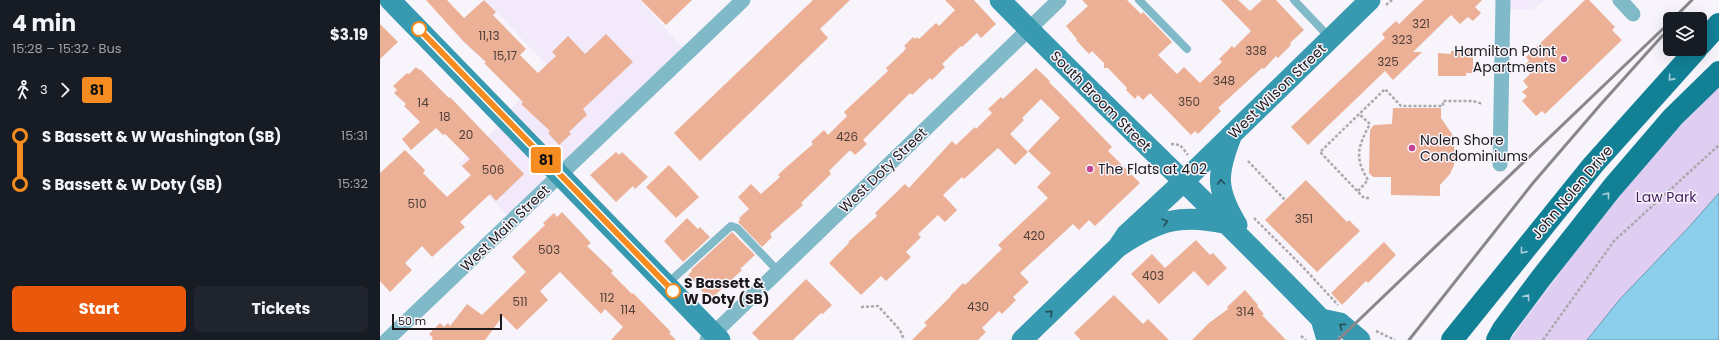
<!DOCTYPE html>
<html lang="en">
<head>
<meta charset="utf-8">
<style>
	:root { --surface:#171b24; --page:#20242c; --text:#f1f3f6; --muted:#9ea1a6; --accent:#ea580c }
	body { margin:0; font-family:Poppins,sans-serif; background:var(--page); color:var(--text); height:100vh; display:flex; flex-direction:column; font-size:15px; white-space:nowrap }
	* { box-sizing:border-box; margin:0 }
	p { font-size:13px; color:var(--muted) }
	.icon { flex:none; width:22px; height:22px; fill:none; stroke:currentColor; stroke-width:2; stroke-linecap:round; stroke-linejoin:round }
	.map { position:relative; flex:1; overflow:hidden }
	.sheet { display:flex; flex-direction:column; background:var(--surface); width:380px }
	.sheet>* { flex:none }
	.badge { padding:0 8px; border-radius:3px; font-size:14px; line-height:26px }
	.controls { position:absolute; left:1283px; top:12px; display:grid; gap:8px }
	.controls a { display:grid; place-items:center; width:44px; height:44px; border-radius:6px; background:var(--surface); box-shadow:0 4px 16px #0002; font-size:20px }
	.scale { position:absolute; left:12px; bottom:10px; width:110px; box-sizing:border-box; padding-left:4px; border:2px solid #1c1a1d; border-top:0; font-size:11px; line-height:14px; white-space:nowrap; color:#1c1a1d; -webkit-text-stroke:3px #f8f4fc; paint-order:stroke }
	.map>.badge { position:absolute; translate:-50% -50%; box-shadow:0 0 0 2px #fff }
	.legs { display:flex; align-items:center; gap:6px; height:44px; padding:0 12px; font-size:13px }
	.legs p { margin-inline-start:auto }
	.summary { display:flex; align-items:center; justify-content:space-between; height:68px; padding:0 12px }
	h1 { font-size:22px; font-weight:700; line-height:30px }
	.primary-button { display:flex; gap:8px; margin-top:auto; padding:8px 12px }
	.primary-button a { flex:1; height:46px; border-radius:6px; background:var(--accent); color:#fff; font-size:16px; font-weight:700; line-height:46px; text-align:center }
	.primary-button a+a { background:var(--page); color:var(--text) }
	ul { padding:0 12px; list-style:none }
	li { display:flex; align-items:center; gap:14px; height:48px; font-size:15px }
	li i { display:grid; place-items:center; width:6px; height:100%; margin:0 5px; background:currentColor }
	li i::after { content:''; width:10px; height:10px; margin:-5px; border:3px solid; border-radius:50%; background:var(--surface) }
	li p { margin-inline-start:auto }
	li:first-child i { background:linear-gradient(#0000 50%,currentColor 0) }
	li:last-child i { background:linear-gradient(currentColor 50%,#0000 0) }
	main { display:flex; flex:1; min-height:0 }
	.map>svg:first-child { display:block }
	.built { fill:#f2eafa }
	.green { fill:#dfcdf2 }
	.water { fill:#8ccfec; stroke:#6a99ae }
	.building { fill:#ebb095 }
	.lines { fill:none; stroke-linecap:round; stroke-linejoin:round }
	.path { stroke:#aba8ae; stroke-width:2.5; stroke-dasharray:3 2; stroke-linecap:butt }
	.lane { stroke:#80b9c7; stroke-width:8 }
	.street { stroke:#80b9c7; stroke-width:15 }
	.secondary { stroke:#389ab0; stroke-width:21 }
	.primary { stroke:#128196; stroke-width:22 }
	.rail { stroke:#89878c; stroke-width:3 }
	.oneway { stroke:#a8ccd8 }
	.oneway2 { stroke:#274d58 }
	.line-1-casing { stroke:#fff; stroke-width:9 }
	.line-1 { stroke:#f68b1f; stroke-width:6 }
	.stop-1-dot { fill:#fff; stroke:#f68b1f; stroke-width:2 }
	.poi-dot { fill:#c14493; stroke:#f8f4fc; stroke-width:1.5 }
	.labels { text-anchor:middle; stroke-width:3; stroke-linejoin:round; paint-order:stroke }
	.number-label { font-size:12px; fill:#50403b }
	.poi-label { font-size:14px; fill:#1c1a1d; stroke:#f8f4fc; text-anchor:start }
	.street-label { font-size:14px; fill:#1c1a1d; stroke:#f8f4fc }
	.park-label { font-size:14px; fill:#452260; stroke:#f8f4fc }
	.stop-label { font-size:14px; font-weight:bold; fill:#1c1a1d; stroke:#f8f4fc; text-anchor:start }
</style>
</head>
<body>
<main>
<section class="sheet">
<div class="summary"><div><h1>4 min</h1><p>15:28 – 15:32 · Bus</p></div><b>$3.19</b></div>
<div class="legs"><svg class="icon" aria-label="walk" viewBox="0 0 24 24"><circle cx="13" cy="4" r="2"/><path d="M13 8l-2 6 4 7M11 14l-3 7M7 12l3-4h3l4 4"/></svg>3<svg class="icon" aria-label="forward" viewBox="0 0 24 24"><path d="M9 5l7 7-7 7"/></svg><b class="badge" style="background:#f68b1f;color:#111">81</b></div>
<ul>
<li><i style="color:#f68b1f"></i><b>S Bassett &amp; W Washington (SB)</b><p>15:31</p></li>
<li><i style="color:#f68b1f"></i><b>S Bassett &amp; W Doty (SB)</b><p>15:32</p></li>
</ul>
<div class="primary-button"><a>Start</a><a>Tickets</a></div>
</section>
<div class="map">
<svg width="1339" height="340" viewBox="0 0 1339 340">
	<rect width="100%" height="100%" fill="#f8f4fc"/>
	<path class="built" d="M105,0H260L308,53L132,220L79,164L126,119L123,116L171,70Z
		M1123,0H1164L1153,10L1123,9Z"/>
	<path class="green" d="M1339,87V193L1308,228L1240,299L1207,340H1130C1160,298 1191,257 1224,216C1260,171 1296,126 1339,87Z"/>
	<path class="water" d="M1339,193V340H1207L1240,299L1308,228Z"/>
	<path class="building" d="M46,0H67L84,18L104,0L116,12L113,15L146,49L140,55L158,73L176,56L172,52L188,36L205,54L226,34L253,62L203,109L207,115L189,132L191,134L179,145L168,133L170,131L141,104L143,102L104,63L106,62L84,42Z
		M261,0H312L286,25Z
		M433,0H470L440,29L448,38L320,161L294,133Z
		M565,0H594L616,24L601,38L597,33L582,47L581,46L562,64L565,67L552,80L550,78L532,95L530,93L483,140L487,144L475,155L471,151H469L449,171L451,174L421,203L423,205L390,234L392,237L382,247L358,222L360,220L359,218L369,209L358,197L371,184L381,194L400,177L398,175L403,170L433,144L431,142L444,130L448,135L467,116L464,112L508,71L506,68L523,52L526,48L524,46L533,37L535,39L537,37L539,39L556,23L559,26L575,10Z
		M702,0H747L761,14L763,12L792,42L778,55L797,74L804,67L820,83L842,62L839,59L852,46L854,48L871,31L841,0H858L870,11L882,0H896L924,30L910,43L911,45L898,58L896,56L884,69L882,68L838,108L841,111L818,134L815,131L811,135L770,93L763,100L758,95L755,99L746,90L747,88L728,68H724V63L712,51L709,54L696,40L697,39L686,26L708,6Z
		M1044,0H1102L1095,7L1101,13L1093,21L1088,17L1080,24L1071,15L1033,52H1042L1013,80L1005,71L928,145L911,127L1005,38L1002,34L1016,21L1019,24Z
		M1205,0H1209L1235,27L1232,30L1242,40L1165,114L1162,111L1156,116L1142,101L1147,96L1142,92L1148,87L1143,81L1150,74L1143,66L1149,61L1146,57Z
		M0,24L18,42L0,59Z
		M1071,51H1093V73H1086V76H1058V53L1071,54Z
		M36,67L39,70L40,69L69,98L70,97L144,174L116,201L110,194L80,222L85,227L52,257L42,246L25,263L32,270L10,292L0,281V173L25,150L45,170L43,173L67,197L91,175L82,166L90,159L65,134L63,135L56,128L31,150L22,139L40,122L24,106L26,104L14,93L17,90L13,86L27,73L29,74Z
		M656,68L670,81L669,82L682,95L732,147L728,151L760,183L715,226L709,220L699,230L693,224L640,273L649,282L633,297L636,300L622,314L619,311L602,328L606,332L598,340H532L547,325L544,323L571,296V295L583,283L585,285L622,249L618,245L668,198L657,187L671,173L648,151L680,118L661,99L642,118L644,120L630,134L648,152L635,165L618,148L584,179L582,177L563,195L577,210L565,222L558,215L538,234L541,237L526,252L531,257L506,281L501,276L481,295L449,263L469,243L468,242L497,216L495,213L525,184L529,188L572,141L576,145L595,127L596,129L612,113L608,109L621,97L623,99Z
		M1013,108H1061V118L1072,134L1075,153L1074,165L1070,174L1060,185V196L1011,195V177H993L989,173L990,130L994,125L1012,124Z
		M236,152L239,155L242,152L268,177L255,189L253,186L236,202L210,175Z
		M289,165L319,197L296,218L266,187Z
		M926,180L967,222L969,220L980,231L937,272L885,220Z
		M182,212L211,243L207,246L233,271L231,273L252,294L253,293L291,332L289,333L296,340H231L243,327L225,309L221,314L180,272L160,291L168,300L137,330L123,316L105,340H52L53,338L49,334L60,323L64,327L68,323L70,326L87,304L102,315L146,272L132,257L165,225L163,223L174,213L177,217Z
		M307,218L318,229L320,227L330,237L303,262L284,241Z
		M352,232L375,255L360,269L362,270L331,299L315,285L316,283L308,275L312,271L311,270Z
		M816,240L830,255L833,253L847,268L828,286L814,271L779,304L751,274L772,254L785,268Z
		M1004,242L1016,255L988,283L986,281L962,305L951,293Z
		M426,279L452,305L443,314L441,313L413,340H379L372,333Z
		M865,290L878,305L877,306L884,314L882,315L906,340H812L829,323L848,309L847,307Z
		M734,295L763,324L768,319L789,340H701L694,333Z"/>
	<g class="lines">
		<path class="path" d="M1006,5L1012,0
			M791,144L800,145L808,155
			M868,161L905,200
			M978,191L988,180C974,158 978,146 990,124L979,114
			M989,198H984L940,152L1005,89L1021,106H1063V101H1093L1103,104
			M874,218L921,265L958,305
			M481,307L498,306L520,330L524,340
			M996,331L1015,340
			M921,336L926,340
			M1163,340L1234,241L1339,145"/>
		<path class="lane" d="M759,0L807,49
			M914,0L950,38
			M287,284L351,226L357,228L398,271"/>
		<path class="street" d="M1240,0L1253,14
			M1120,164L1123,0
			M7,340L363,0
			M327,340L679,0"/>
		<path class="secondary" d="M10,0L340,340
			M620,0C726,108 837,211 941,319L946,336L949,340
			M851,137C836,175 836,190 857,225
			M738,247L746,235L803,182L990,0
			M941,319L960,323L980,340
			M642,340L738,247C778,220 801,213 848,224"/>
		<path class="primary" d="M1320,45L1339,24
			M1072,340L1213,165L1317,49
			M1117,340L1123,329L1161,278L1232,188L1293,117L1339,72"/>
		<path class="rail" d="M1293,19L1312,0
			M958,340L1290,22
			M1029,340L1153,183L1221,104L1283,35"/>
	</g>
	<defs><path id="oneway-chevron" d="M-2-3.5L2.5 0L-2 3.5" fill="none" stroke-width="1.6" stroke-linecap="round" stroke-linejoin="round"/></defs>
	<g class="oneway">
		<use href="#oneway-chevron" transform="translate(1291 78) rotate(132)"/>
		<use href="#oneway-chevron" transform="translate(1227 195) rotate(-52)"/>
		<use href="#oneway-chevron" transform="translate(1143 251) rotate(129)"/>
		<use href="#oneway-chevron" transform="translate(1147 297) rotate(-53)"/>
	</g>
	<g class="oneway2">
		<use href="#oneway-chevron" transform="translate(841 182) rotate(-93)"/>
		<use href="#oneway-chevron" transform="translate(785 222) rotate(-15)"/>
		<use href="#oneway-chevron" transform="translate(670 313) rotate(-44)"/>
		<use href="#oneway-chevron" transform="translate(962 326) rotate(-143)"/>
	</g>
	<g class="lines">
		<defs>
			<path id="line-1" d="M39,29L293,291"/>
		</defs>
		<use href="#line-1" class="line-1-casing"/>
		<use href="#line-1" class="line-1"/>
	</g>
	<g class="stop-1-dot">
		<circle cx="39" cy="29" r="7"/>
		<circle cx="293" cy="291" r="7"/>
	</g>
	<g class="poi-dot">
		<circle cx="1184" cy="59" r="4"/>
		<circle cx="1032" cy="148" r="4"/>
		<circle cx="710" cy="169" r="4"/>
	</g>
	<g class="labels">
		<g class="number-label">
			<text x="1041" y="28">321</text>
			<text x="109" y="40">11,13</text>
			<text x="1022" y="44">323</text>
			<text x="876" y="55">338</text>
			<text x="125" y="60">15,17</text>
			<text x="1008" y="66">325</text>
			<text x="844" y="85">348</text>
			<text x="809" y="106">350</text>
			<text x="43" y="107">14</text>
			<text x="65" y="121">18</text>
			<text x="86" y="139">20</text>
			<text x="467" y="141">426</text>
			<text x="113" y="174">506</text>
			<text x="37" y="208">510</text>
			<text x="924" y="223">351</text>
			<text x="654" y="240">420</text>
			<text x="169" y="254">503</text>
			<text x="773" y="280">403</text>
			<text x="227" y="302">112</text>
			<text x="140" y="306">511</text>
			<text x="598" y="311">430</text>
			<text x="248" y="314">114</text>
			<text x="865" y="316">314</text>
		</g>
		<g class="poi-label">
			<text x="1176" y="56" text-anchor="end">Hamilton Point<tspan x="1176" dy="16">Apartments</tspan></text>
			<text x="1040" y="145">Nolen Shore<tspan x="1040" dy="16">Condominiums</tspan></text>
			<text x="718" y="174">The Flats at 402</text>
		</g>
		<g class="street-label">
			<text transform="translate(897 91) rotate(-44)" y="5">West Wilson Street</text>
			<text transform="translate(721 101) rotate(45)" y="5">South Broom Street</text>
			<text transform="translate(503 170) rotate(-44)" y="5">West Doty Street</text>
			<text transform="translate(1192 192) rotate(-50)" y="5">John Nolen Drive</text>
			<text transform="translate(125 228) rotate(-44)" y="5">West Main Street</text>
		</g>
		<g class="park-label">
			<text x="1286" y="202">Law Park</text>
		</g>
		<g class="stop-label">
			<text x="304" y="288">S Bassett &amp;<tspan x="304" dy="16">W Doty (SB)</tspan></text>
		</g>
	</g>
</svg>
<div class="controls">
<a><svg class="icon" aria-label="layers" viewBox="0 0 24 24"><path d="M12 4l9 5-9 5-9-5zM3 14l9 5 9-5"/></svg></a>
</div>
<div class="scale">50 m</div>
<b class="badge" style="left:166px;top:160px;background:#f68b1f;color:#111">81</b>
</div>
</main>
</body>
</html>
